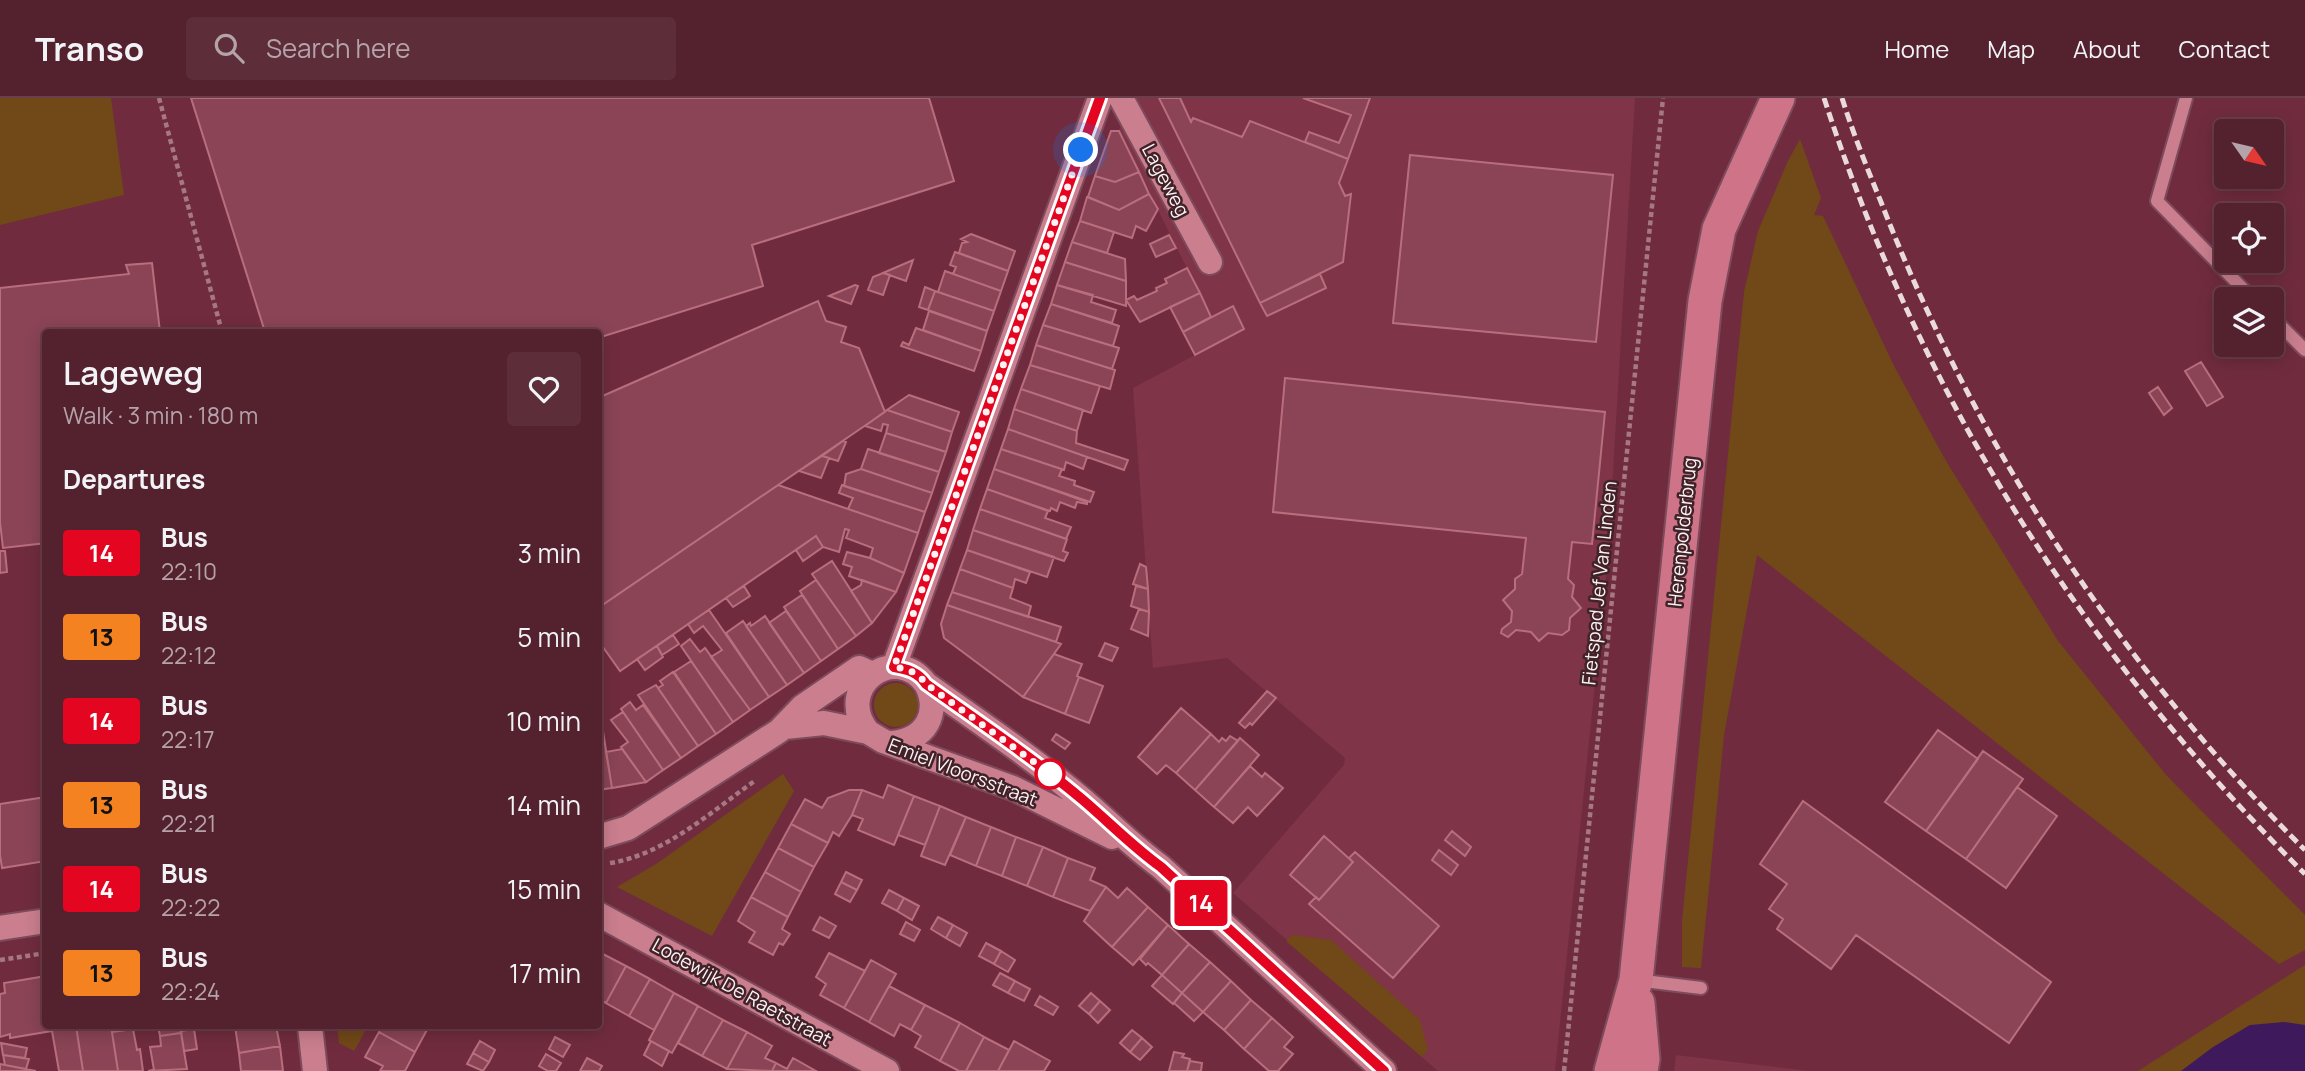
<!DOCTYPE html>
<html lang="en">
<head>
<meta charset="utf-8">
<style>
	:root { --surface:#54212e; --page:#5d2e3a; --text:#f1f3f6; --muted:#b5a3aa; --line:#6a3e4a }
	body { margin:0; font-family:Manrope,sans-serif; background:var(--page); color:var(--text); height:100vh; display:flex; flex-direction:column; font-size:26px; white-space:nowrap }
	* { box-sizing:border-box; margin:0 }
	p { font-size:23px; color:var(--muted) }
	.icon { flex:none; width:38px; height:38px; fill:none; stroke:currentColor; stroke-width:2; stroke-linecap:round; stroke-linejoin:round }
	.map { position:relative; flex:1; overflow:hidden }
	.side { position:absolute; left:42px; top:231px; width:560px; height:700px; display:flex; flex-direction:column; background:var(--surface); border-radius:7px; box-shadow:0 4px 18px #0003,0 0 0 2px var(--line) }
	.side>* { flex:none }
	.badge { padding:0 14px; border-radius:5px; font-size:24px; line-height:46px }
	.needle { width:46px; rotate:124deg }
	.buttons { position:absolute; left:2214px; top:21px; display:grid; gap:14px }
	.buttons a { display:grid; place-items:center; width:70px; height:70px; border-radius:7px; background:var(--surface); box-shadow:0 4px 18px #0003,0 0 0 2px var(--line); font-size:35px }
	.you { position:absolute; width:35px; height:35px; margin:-18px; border:5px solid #fff; border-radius:50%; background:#1a73e8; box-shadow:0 0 0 10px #1a73e833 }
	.map>.badge { position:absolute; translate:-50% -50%; box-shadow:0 0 0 4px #fff }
	h2 { padding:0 21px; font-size:26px; line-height:63px }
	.round { display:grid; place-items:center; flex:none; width:74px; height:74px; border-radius:7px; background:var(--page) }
	.headline { display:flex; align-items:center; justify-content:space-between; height:119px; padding:0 21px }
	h1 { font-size:33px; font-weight:600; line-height:52px }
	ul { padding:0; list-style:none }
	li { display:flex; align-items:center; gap:21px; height:84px; padding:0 21px }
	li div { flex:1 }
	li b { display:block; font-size:26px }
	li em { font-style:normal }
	li .badge { min-width:77px; font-weight:700; text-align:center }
	header { display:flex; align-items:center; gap:42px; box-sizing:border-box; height:98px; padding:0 35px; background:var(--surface); border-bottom:2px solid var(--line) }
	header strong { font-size:33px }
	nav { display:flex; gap:38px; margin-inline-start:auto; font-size:24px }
	.search { width:490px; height:63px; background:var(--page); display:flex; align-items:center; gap:18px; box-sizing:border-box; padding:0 24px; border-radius:7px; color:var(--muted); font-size:26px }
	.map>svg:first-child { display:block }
	.built { fill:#7f3448 }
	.green { fill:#714818 }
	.water { fill:#3e195b }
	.building { fill:#8a4455; stroke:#b96e7e; stroke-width:2 }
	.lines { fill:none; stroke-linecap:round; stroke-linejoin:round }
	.lane-casing { stroke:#7d4b5b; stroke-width:16 }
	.street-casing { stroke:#7d4b5b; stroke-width:28 }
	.secondary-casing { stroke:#7d4b5b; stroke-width:37 }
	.path { stroke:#a57883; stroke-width:4.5; stroke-dasharray:5 3.5; stroke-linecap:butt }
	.lane { stroke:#ca7e8e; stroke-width:12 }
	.street { stroke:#ca7e8e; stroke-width:24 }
	.secondary { stroke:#ce7388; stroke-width:33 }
	.rail { stroke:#eadadd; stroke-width:5; stroke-dasharray:10 5; stroke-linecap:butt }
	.line-casing { stroke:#fff; stroke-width:16 }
	.line { stroke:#e40521; stroke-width:10 }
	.walk { stroke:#fbf2f3; stroke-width:7; stroke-dasharray:0 12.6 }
	.stop-dot { fill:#fff; stroke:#e40521; stroke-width:3.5 }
	.labels { text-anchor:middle; stroke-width:5; stroke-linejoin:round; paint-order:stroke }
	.street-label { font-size:19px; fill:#fbf2f3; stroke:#412229 }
</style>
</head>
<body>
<header>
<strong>Transo</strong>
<div class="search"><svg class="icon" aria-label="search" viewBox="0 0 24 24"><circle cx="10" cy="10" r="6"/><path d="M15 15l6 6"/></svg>Search here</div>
<nav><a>Home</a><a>Map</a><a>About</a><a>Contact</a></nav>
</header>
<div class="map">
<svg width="2305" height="973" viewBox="0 0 2305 973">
	<rect width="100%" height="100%" fill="#702c3e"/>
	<path class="built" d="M1129,0H1635L1608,460L1555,973H1438L1233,795L1344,667L1345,660L1227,560L1153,570L1133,290L1244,231L1233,208L1211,219L1119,33Z
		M1676,957L1809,973H1674Z"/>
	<path class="green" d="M0,0H111L124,97L0,127Z
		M1800,41L1821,100L1814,117L1823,118L1894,268L1946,363L2058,543L2167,678L2305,817V852L2279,866L1757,457L1724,637L1701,870L1682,869V823L1744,194L1758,133L1787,65Z
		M874 607a22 22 0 1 1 44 0a22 22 0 1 1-44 0Z
		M783,676L794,693L712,838L617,789L656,766Z
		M1293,837L1331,842L1420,922L1428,952L1422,959L1286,843Z
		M2305,867V951L2208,973H2138Z
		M337,928H368L354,953L339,945Z"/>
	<path class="water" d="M2284,924L2305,927V973H2181L2213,949L2250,927Z"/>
	<path class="building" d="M191,0H929L954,83L752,147L763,188L598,240V234H265Z
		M1159,0H1180L1191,24L1193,20L1242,39L1250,23L1348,61L1339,85L1345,98L1351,96L1343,164L1260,205Z
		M1303,0H1370L1348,61L1305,44L1309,34L1339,45L1351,17Z
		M1111,33H1119L1139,74L1115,84L1095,78Z
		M1410,57L1613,77L1596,244L1393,225Z
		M1139,74L1149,96L1119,112L1088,99L1095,78L1115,84Z
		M1149,96L1158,111L1146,133L1136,128L1132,140L1080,123L1087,99L1119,112Z
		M1080,123L1114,134L1107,155L1072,144Z
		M971,136L1015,153L1008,173L959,155L962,145L967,144L961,141Z
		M1169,137L1176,150L1156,159L1150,146Z
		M1072,144L1125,161L1126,183L1065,164Z
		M955,154L1008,173L1001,193L953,176L956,169L950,167Z
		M913,162L906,183L883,175Z
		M1065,164L1126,183V208L1057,187Z
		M152,165L160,234H46V445L3,450L0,424V190L129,176L126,167Z
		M1187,170L1200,195L1140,224L1126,202L1134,198L1137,202L1157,193L1156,190L1167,185L1165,181Z
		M945,173L1001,193L994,213L938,194Z
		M883,175L890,177L883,197L868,192L873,179Z
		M1320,176L1326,190L1267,218L1260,205Z
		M855,187L858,188L851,206L829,198Z
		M1057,187L1093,197L1091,204L1116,212L1112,225L1051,206Z
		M925,189L935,193L928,212L919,209Z
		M935,193L994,213L987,233L928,212Z
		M1200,195L1211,219L1183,234L1170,209Z
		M818,203L826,223L846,229L841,244L859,250L885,314L598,510V300Z
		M1051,206L1119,228L1113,248L1043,227Z
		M1233,208L1244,231L1195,257L1183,234Z
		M929,213L987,233L981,253L923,232Z
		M1043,227L1119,250L1112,271L1036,247Z
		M916,230L981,253L974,273L901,248L903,244L909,247Z
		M1036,247L1115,272L1110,291L1030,267Z
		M2201,264L2223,299L2207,308L2185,273Z
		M1030,267L1100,288L1091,315L1021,291Z
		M1285,280L1605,314L1592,446L1572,444L1568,481L1574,487L1572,499L1581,510L1570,520L1569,532L1562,537L1548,535L1539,543L1531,534L1516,532L1508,539L1501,535L1502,531L1511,524L1512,513L1503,502L1515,491V481L1522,476L1526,440L1273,414Z
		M2158,289L2172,310L2164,317L2149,295Z
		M1021,291L1083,312L1077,333L1014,311Z
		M909,297L959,314L952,334L887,312Z
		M1014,311L1077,333L1076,345L1128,362L1124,372L1008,331Z
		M887,312L952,334L946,354L886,335L888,327L883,326L881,333L865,328Z
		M1008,331L1087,359L1083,371L1066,364L1064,372L1001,351Z
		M886,335L946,354L939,374L879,355Z
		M843,343L846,344L838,363L822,358Z
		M868,351L939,374L932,395L861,371Z
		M1001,351L1062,371L1059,378L1075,383L1074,387L1094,394L1090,404L994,371Z
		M822,358L829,360L821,380L799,373Z
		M861,371L932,395L925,414L844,388L846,376Z
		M994,371L1087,404V406L1077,404L1075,410L1060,404L1057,413L1051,410L1050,413L987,391Z
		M778,387L918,435L904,475L870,460L873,450L846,440L849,432L845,431L839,454L823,449L816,438L620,573L598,542V510Z
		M842,387L925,414L918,435L848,411L853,400L839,395Z
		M987,391L1048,413L1045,420L1071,429L1066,441L980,411Z
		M980,411L1067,441L1063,453L1068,455L1064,463L973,432Z
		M973,432L1054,459L1047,479L967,452Z
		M816,438L823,449L803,463L796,452Z
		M967,452L1030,474L1026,485L1015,481L1013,490L960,471Z
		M0,453H5L7,474L0,475Z
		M847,454L870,460L904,475L896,494L849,478L852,469L843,466Z
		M832,463L872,525L856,538L812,476Z
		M1140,466L1146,469L1148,491L1133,486Z
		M960,471L1013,490L1010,500L1031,508L1028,519L952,494Z
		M816,482L856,538L838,551L800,493Z
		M862,482L896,494L872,525L851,493L861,487Z
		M744,488L750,498L733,509L726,500Z
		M1136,488L1148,491L1149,514L1131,508Z
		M952,494L1061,529L1056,544L947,507Z
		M802,497L838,551L821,563L784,509Z
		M947,507L1056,544L1061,546L1023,599L944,540L941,526Z
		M1139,511L1149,514L1148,538L1131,531Z
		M709,512L769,599L750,612L711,559L722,552L703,528L694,535L688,526Z
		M786,513L821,563L804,575L769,525Z
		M765,518L804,575L787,587L746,528L750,525L751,528Z
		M743,523L787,587L769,599L726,535Z
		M673,537L679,546L662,557L657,548Z
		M690,541L700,554L705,550L750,612L733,624L681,548Z
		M1105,545L1118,550L1112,563L1099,558Z
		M657,548L663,559L645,572L637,561Z
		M1054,556L1082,566L1077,578L1079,579L1065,616L1023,599Z
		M691,563L733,624L716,636L674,574Z
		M673,574L716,636L698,648L658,590L663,587L660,583Z
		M1079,579L1103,588L1089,625L1065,616Z
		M656,587L698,648L681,660L638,597Z
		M1267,593L1276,600L1252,627L1250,625L1245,630L1239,625Z
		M630,604L636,612L643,607L681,660L663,672L621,611Z
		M1181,610L1211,636L1176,675L1166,667L1157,676L1138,659Z
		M623,614L663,672L646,684L621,649L628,644L611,622Z
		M602,627L612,690L598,692V628Z
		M1938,632L1978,661L1926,733L1885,704Z
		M1056,636L1070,645L1065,651L1052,642Z
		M1211,636L1219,644L1222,640L1226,643L1230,638L1238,643L1195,692L1176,675Z
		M1240,640L1259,657L1214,709L1195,692Z
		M622,651L646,684L612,690L606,654Z
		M1983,653L2023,681L1966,761L1926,733Z
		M1250,668L1262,679L1265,675L1283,690L1257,718L1248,709L1233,725L1214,709Z
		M888,687L914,698L894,747L858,732L863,721L852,717L862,692L883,700Z
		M2017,689L2057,718L2006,790L1966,761Z
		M849,692H862L852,717L839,738L833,734L828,745L791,726L805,701L822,710L828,700Z
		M914,698L940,708L925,747L898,737Z
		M46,699V763L2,770L0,757V706Z
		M1803,703L2051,884L2009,945L1856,837L1831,871L1777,831L1783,821L1769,811L1787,786L1760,766Z
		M940,708L966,719L945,767L921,758Z
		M966,719L991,729L976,768L950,757Z
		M791,726L828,745L814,769L778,750Z
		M991,729L1016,739L1002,778L976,768Z
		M1452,733L1471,749L1465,758L1445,742Z
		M1324,738L1353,764L1319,802L1290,777Z
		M1016,739L1043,749L1027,788L1002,778Z
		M1043,749L1068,760L1053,799L1027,788Z
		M778,750L814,769L801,794L765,774Z
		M1439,752L1458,767L1451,777L1432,762Z
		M1355,754L1439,828L1393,880L1309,806L1316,799L1319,802L1353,764L1349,760Z
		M1068,760L1095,770L1090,782L1106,789L1090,813L1053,799Z
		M765,774L801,794L788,819L751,799Z
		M846,774L862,782L857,792L841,784Z
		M841,784L857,792L850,804L835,796Z
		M1106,789L1118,800L1127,790L1148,809L1112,849L1084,823Z
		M889,792L904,800L897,813L882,805Z
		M751,799L788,819L782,831L790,836L783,847L779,845L773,857L749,844L755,834L738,823Z
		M904,800L919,808L912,822L897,813Z
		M1148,809L1168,827L1133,867L1112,849Z
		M820,819L836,828L829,840L813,832Z
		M938,819L953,827L946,840L931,831Z
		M906,824L920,832L914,843L900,836Z
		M953,827L967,835L960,848L946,840Z
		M1168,827L1189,846L1162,877L1148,865L1146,867L1140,861Z
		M986,845L1001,853L994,866L979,858Z
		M1189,846L1210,864L1182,895L1162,877Z
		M1001,853L1015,862L1008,874L994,866Z
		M601,855L626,868L606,905L598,901V860Z
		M829,855L865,873L844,910L820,897L826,886L816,879Z
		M871,862L896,876L869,924L844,910Z
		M1210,864L1231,883L1203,914L1182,895Z
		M626,868L650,881L629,918L606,905Z
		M1000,875L1015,883L1008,895L993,887Z
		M1162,877L1182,895L1173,906L1152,888Z
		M46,878V928H76L83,973H59L52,933L10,940V936L0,939V896L5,895L4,885Z
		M650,881L674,895L654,932L629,918Z
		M1015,883L1030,891L1024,903L1008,895Z
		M1231,883L1251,902L1224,932L1203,914Z
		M889,888L925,907L911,932L900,926L894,938L869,924Z
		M674,895L698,908L672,955L649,942Z
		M1091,895L1100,903L1089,916L1079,908Z
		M1182,895L1203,914L1194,923L1174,905Z
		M1040,898L1058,909L1053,917L1035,907Z
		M1251,902L1272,920L1244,951L1224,932Z
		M1100,903L1110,912L1098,925L1089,916Z
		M925,907L960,925L940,963L915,949L921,938L911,932Z
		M698,908L723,922L702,958L678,945Z
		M1272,920L1293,939L1284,949L1293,956L1278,973H1269L1244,951Z
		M723,922L747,934L727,971L702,958Z
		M960,925L984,939L966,973H959L940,963Z
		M76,928H111L118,973H83Z
		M111,928H149L112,934Z
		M158,928H180L181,935L160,938Z
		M235,928H276L280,948L239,955Z
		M382,928H424L428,930L415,954L379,934Z
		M133,931L137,952L140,951L143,973H118L112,934Z
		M194,931L197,951L184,953L181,933Z
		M1132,932L1142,940L1130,954L1120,945Z
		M379,934L415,954L405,973H380L383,968L365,959Z
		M747,934L772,948L765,960L776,965L772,973L727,971Z
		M181,935L187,971L148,973L154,972L150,949L161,948L160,938Z
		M555,939L570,947L563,959L549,951Z
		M984,939L1009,952L998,973H966Z
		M1142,940L1152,949L1140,962L1130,954Z
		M480,943L495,952L489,964L473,955Z
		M651,943L669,953L662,968L644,957Z
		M1014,943L1050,963L1044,973H998Z
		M1,945L27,950L25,960L3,957Z
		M280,948L283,973H241L239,955Z
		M1174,954L1184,956L1182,959L1190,961L1187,973H1169Z
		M473,955L489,964L483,973L467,966Z
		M546,956L561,965L556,973H548L539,968Z
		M3,957L29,961L26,971L5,967Z
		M587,960L602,968L599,973H580Z
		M793,960L816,973H772L776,965L787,971Z
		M1190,963L1202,965L1201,973H1187Z
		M0,966L5,967L36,973H0Z"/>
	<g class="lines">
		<defs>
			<path id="lane" d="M2186,0L2157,103L2253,201
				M2272,219L2305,252
				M1636,882L1701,890"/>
			<path id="street" d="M1121,0L1210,164
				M894,569L1100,0
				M785,629L824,625L868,634L883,643L1013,690L1112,739
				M868,634C833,590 894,543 926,586C979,624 1033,660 1083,702C1110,725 1132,748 1161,769L1384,973
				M892,645C925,642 941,616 926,586
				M598,739L628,730L779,633L802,609L859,570L872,576
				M598,816L887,973
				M0,830L46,823
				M310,928L315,973"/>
			<path id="secondary" d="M1638,905L1643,961L1641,973
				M1611,973L1636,882L1705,203L1719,131L1778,0"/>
		</defs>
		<use href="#lane" class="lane-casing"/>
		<use href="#street" class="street-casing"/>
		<use href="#secondary" class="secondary-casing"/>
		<path class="path" d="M159,0L222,234
			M610,765C664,757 712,713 756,682
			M0,862L46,855
			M1564,973L1663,0"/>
		<use href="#lane" class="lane"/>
		<use href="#street" class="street"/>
		<use href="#secondary" class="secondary"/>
		<path class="rail" d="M1824,0C1921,298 2083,556 2305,776
			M1842,0C1853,35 1867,70 1881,104C1976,348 2120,568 2305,752"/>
	</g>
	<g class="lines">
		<defs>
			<path id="line" d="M1100,0L894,569C907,571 918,574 926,586C979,624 1033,660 1083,702C1110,725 1132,748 1161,769L1384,973"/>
		</defs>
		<use href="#line" class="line-casing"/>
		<use href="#line" class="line"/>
		<path class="walk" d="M1050,676L1052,677L926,586C918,574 907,571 894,569L1081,52"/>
	</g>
	<circle class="stop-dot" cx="1050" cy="676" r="14"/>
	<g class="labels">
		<g class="street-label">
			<text transform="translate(1166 82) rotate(62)" y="7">Lageweg</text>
			<text transform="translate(1682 434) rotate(-84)" y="7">Herenpolderbrug</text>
			<text transform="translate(1599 485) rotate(-84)" y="7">Fietspad Jef Van Linden</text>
			<text transform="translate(963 674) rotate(21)" y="7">Emiel Vloorsstraat</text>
			<text transform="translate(742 894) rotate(29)" y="7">Lodewijk De Raetstraat</text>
		</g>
	</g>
</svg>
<div class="buttons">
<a><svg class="needle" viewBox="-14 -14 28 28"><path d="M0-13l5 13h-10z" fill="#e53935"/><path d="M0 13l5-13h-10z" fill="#b5a3aa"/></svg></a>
<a><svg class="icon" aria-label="locate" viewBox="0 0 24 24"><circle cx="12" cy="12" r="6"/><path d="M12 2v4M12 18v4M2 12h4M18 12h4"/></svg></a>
<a><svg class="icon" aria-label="layers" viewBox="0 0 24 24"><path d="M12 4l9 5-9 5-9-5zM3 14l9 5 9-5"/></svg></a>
</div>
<div class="you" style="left:1081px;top:52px"></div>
<b class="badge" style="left:1201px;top:805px;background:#e40521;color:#fff">14</b>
<section class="side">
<div class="headline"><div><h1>Lageweg</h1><p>Walk · 3 min · 180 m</p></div><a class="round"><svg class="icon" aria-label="heart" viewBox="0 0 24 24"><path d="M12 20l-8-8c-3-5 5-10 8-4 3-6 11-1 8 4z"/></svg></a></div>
<h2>Departures</h2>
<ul>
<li><span class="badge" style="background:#e40521;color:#fff">14</span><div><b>Bus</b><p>22:10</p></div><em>3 min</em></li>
<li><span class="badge" style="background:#f58220;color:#111">13</span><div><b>Bus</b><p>22:12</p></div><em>5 min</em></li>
<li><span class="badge" style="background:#e40521;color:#fff">14</span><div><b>Bus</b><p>22:17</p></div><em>10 min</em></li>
<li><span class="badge" style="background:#f58220;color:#111">13</span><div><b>Bus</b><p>22:21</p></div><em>14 min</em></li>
<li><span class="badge" style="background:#e40521;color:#fff">14</span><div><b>Bus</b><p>22:22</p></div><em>15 min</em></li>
<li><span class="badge" style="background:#f58220;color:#111">13</span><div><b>Bus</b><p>22:24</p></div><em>17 min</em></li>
</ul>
</section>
</div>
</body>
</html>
